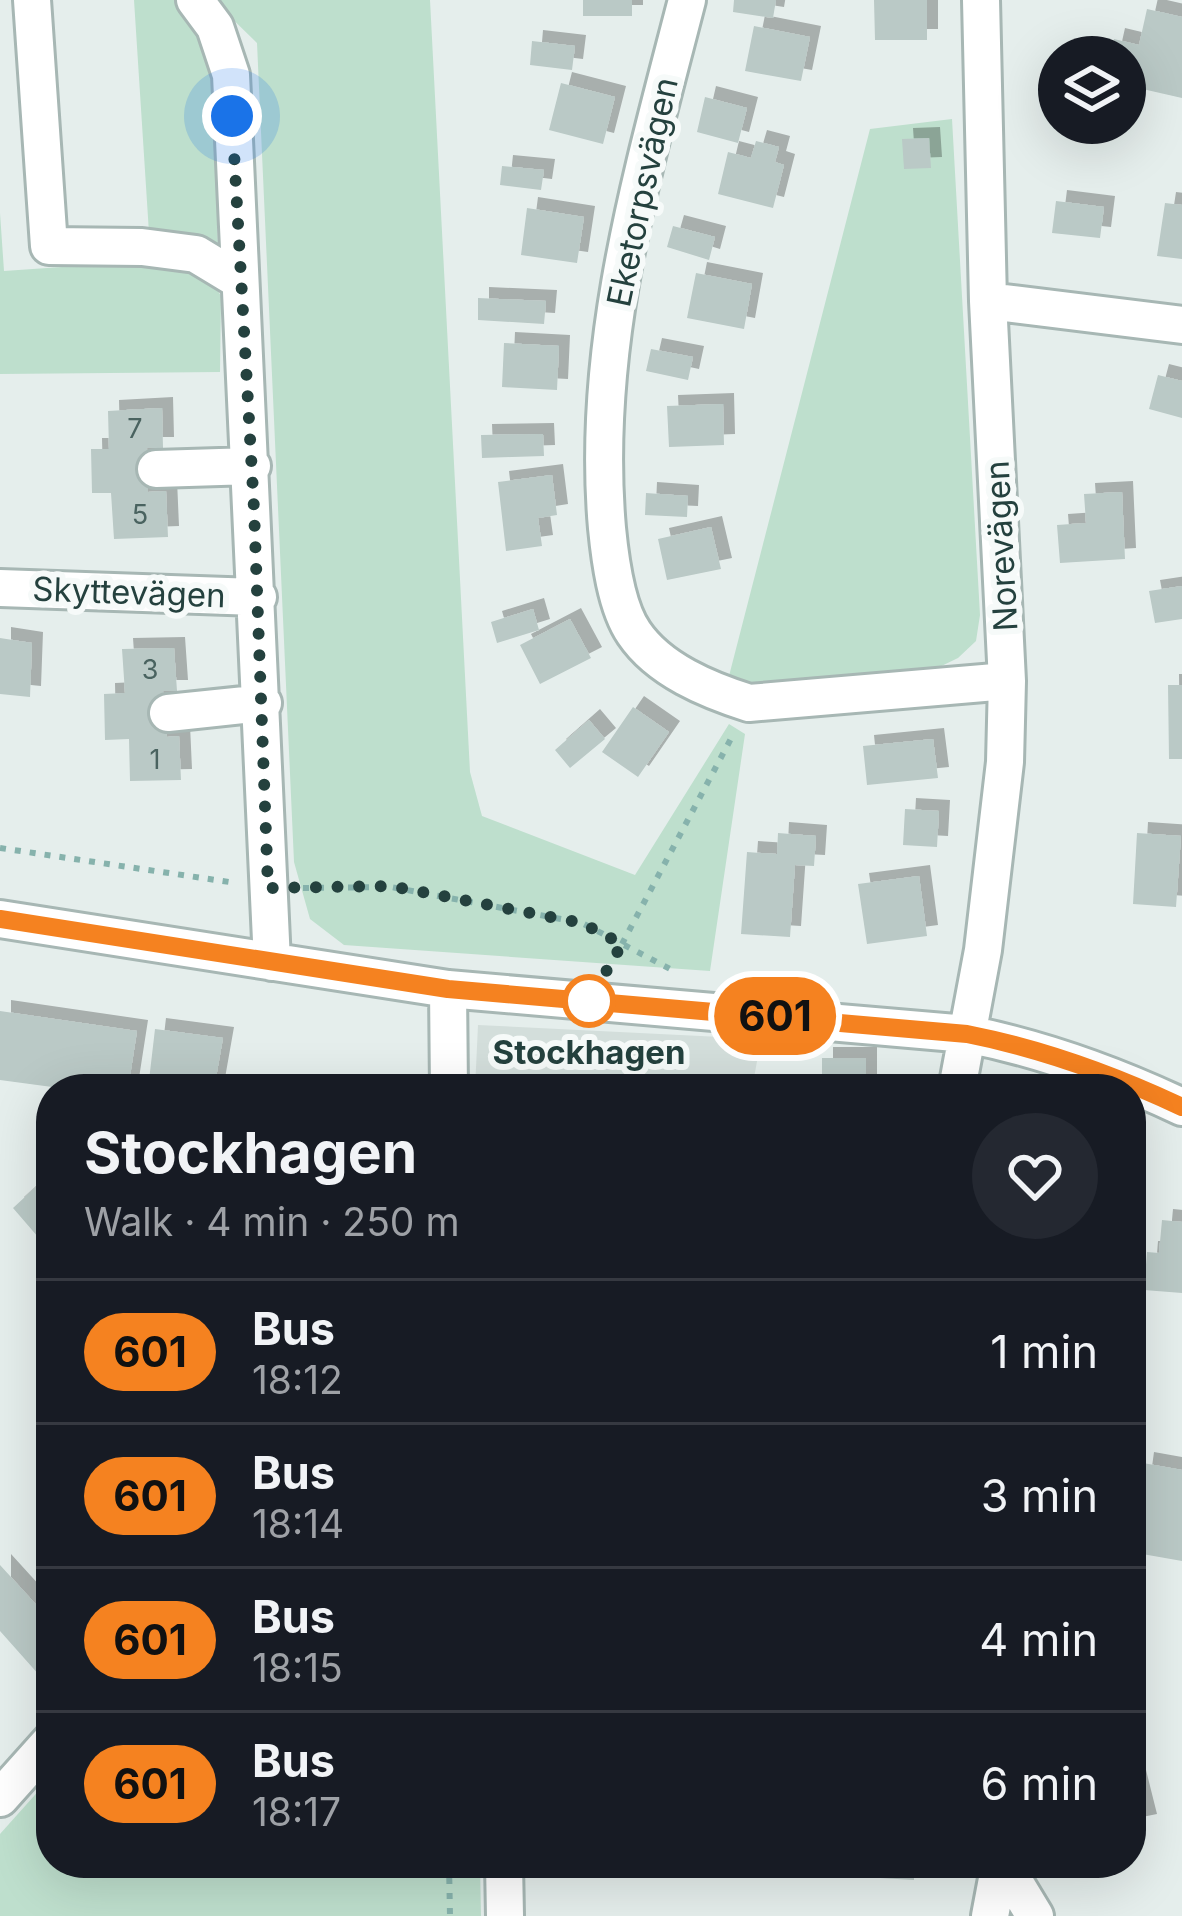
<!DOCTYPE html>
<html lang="en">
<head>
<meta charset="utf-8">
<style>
	:root { --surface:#171b24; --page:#242831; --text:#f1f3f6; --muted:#9ea1a6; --line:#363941 }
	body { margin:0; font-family:Inter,sans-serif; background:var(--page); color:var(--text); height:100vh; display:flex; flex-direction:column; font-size:45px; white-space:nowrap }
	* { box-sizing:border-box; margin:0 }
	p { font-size:39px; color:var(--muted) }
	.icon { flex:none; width:66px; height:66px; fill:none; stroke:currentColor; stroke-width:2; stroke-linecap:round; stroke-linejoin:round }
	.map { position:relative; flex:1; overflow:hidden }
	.details { position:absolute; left:36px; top:1074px; width:1110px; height:804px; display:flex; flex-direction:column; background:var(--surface); border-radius:48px; box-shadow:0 12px 48px #0002 }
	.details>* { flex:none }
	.badge { padding:0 24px; border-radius:39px; font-size:42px; line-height:78px }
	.fabs { position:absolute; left:1038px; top:36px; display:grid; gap:24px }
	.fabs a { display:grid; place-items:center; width:108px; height:108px; border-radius:50%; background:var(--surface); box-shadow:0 12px 48px #0002; font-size:60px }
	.you { position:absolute; width:60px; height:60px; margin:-30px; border:9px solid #fff; border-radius:50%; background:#1a73e8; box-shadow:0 0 0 18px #1a73e833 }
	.map>.badge { position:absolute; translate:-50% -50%; box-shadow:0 0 0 6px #fff }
	.round { display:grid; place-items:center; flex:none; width:126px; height:126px; border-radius:63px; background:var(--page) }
	.headline { display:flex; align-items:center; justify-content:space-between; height:204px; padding:0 48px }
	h1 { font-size:57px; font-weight:700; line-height:90px }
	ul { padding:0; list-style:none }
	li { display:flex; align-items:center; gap:36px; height:144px; padding:0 48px; border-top:3px solid var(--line) }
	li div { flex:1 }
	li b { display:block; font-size:45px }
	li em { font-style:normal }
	li .badge { min-width:132px; font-weight:700; text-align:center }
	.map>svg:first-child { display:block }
	.built { fill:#d3dedb }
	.green { fill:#bedfcd }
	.building { fill:#bac9c6; filter:url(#shadow) }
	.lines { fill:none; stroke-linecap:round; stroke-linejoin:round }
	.minor-casing { stroke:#a7b7b4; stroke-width:42 }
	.path { stroke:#86b2ac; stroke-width:6; stroke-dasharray:6 9; stroke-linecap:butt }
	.minor { stroke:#fff; stroke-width:36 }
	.line-casing { stroke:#fff; stroke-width:27 }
	.line { stroke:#f58220; stroke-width:18 }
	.walk { stroke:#24413e; stroke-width:12; stroke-dasharray:0 21.6 }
	.stop-dot { fill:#fff; stroke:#f58220; stroke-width:6 }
	.labels { text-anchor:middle; stroke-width:12; stroke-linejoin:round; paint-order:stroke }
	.number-label { font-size:27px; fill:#4a6360 }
	.street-label { font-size:33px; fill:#24413e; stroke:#f6faf9 }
	.stop-label { font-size:33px; font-weight:bold; fill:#24413e; stroke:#f6faf9 }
</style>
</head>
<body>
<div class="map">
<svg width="1182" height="1916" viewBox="0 0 1182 1916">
	<defs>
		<filter id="shadow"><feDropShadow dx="11" dy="-11" stdDeviation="0" flood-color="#0004"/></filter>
	</defs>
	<rect width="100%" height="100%" fill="#e5eeec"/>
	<path class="built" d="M478,1025L761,1039L752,1089H475Z"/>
	<path class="green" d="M134,0H175L190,20L213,67L218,249L149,233Z
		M213,0H430L470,772L482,816L635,875L729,724L745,734L710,971L344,945L310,919L294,862L257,43Z
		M952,119L980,615L976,641L958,658L929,672L768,687L729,676L870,129Z
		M0,213L4,271L148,261L209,276L221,296L220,372L0,374Z
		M51,1777V1863H480L481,1916H0V1834Z"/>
	<path class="building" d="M583,0H632V16H583Z
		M734,0H776L773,18L733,12Z
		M874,0H927V40H875Z
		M1147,9L1182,17V98L1125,85V57H1110L1114,39L1139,45Z
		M754,26L810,37L801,81L745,71Z
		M532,41L575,46L572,70L530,65Z
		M561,83L615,97L603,144L549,130Z
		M705,97L747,108L738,143L697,132Z
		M929,138L931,168L904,169L902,139Z
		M756,141L779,147L775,162L784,165L773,208L718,194L728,152L751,158Z
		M502,166L544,170L541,190L500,185Z
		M1056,201L1104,207L1100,238L1052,233Z
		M1165,203L1182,205V259L1157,256Z
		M527,208L584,217L577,263L521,255Z
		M673,226L715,237L709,260L667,247Z
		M696,273L752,284L744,329L687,318Z
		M478,298L546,301L544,324L478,320Z
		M504,343L559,346L557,390L502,387Z
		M651,349L693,357L688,380L646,371Z
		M1158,375L1182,381V418L1149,409Z
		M723,404L724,445L669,447L667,406Z
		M162,408L163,448H147L148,492L166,491L168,537L114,539L111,493H92L91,449H109L108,411Z
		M543,434L544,456L482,458L481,435Z
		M552,475L557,515L538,518L542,546L506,551L498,482Z
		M1122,492L1125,559L1060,563L1057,525L1086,523L1084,494Z
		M646,493L688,496L687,517L645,515Z
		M711,527L721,569L667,580L658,539Z
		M1182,586V619L1155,623L1149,591Z
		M533,609L539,630L497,643L491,622Z
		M570,619L591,658L540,684L520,645Z
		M0,638L32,643L30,697L0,694Z
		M174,648L177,691H163L167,737L179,736L181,780L130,781L129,739L105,740L104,694L125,693L122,649Z
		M1168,685H1182V759H1169Z
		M633,707L669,732L638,777L602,752Z
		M589,720L605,739L570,768L555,750Z
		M933,739L938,778L867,785L863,746Z
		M905,809L939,811L937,847L903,845Z
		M778,833L816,836L814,866L795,865L790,937L741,934L747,852L777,854Z
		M1137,833L1181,836L1176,907L1133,904Z
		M919,876L927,936L867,944L858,884Z
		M0,1011L137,1031L128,1089H67L0,1080Z
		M155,1029L223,1038L214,1089H148Z
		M822,1058H866V1089H822Z
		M51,1173V1252L13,1208Z
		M1162,1220L1182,1222V1293L1144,1290L1147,1252L1159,1253Z
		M1143,1463L1182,1470V1561L1131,1552Z
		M0,1565L51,1621V1666L40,1676L0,1631Z
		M1133,1773L1146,1825L1131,1828V1774Z
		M864,1863H914V1880L863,1877Z"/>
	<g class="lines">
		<defs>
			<path id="minor" d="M32,0L49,246L142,247L196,254L239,280
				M195,0L215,27L231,75L272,962
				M687,0C642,174 591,346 607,528C610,559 616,607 634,633C659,670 708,690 749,703L1007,681
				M988,301L1182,325
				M156,469L252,466
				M0,588L258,597
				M168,713L263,703
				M0,919L448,989L967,1034C1043,1049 1112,1074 1182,1107
				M448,989L449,1089
				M957,1089L983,950L1005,762L1007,681L988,301L981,0
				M0,1798L51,1741
				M504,1863L505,1916
				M1003,1863L1035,1916
				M990,1916L1000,1863"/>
		</defs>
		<use href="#minor" class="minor-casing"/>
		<path class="path" d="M0,848L236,883
			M303,888L391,887L582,923L676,972
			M622,944L734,733
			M449,1863L450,1916"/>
		<use href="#minor" class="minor"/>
	</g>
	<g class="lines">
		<defs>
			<path id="line" d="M0,919L448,989L967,1034C1043,1049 1112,1074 1182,1107"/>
		</defs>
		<use href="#line" class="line-casing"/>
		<use href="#line" class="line"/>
		<path class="walk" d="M232,116L254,509L268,888L391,886L582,923L622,944L589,1001"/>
	</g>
	<circle class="stop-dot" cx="589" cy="1001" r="24"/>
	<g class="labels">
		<g class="number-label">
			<text x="135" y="438">7</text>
			<text x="140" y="524">5</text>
			<text x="150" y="679">3</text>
			<text x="155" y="769">1</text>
		</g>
		<g class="street-label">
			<text transform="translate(642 192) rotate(-78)" y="12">Eketorpsvägen</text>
			<text transform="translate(1001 546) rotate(-93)" y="12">Norevägen</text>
			<text transform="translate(129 592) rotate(2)" y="12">Skyttevägen</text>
		</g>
		<g class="stop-label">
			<text x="589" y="1064">Stockhagen</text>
		</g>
	</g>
</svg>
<div class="fabs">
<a><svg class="icon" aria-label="layers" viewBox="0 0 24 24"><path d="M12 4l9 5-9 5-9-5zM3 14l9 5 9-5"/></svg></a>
</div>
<div class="you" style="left:232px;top:116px"></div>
<b class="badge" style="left:775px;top:1016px;background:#f58220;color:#111">601</b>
<section class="details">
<div class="headline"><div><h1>Stockhagen</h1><p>Walk · 4 min · 250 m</p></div><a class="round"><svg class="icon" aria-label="heart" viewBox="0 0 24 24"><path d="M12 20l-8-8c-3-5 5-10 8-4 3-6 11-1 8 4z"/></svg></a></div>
<ul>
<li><span class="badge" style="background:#f58220;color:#111">601</span><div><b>Bus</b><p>18:12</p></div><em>1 min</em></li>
<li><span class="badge" style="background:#f58220;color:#111">601</span><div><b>Bus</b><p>18:14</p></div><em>3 min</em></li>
<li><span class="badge" style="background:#f58220;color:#111">601</span><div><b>Bus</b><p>18:15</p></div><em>4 min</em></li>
<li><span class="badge" style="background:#f58220;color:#111">601</span><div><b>Bus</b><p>18:17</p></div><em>6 min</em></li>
</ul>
</section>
</div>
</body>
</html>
